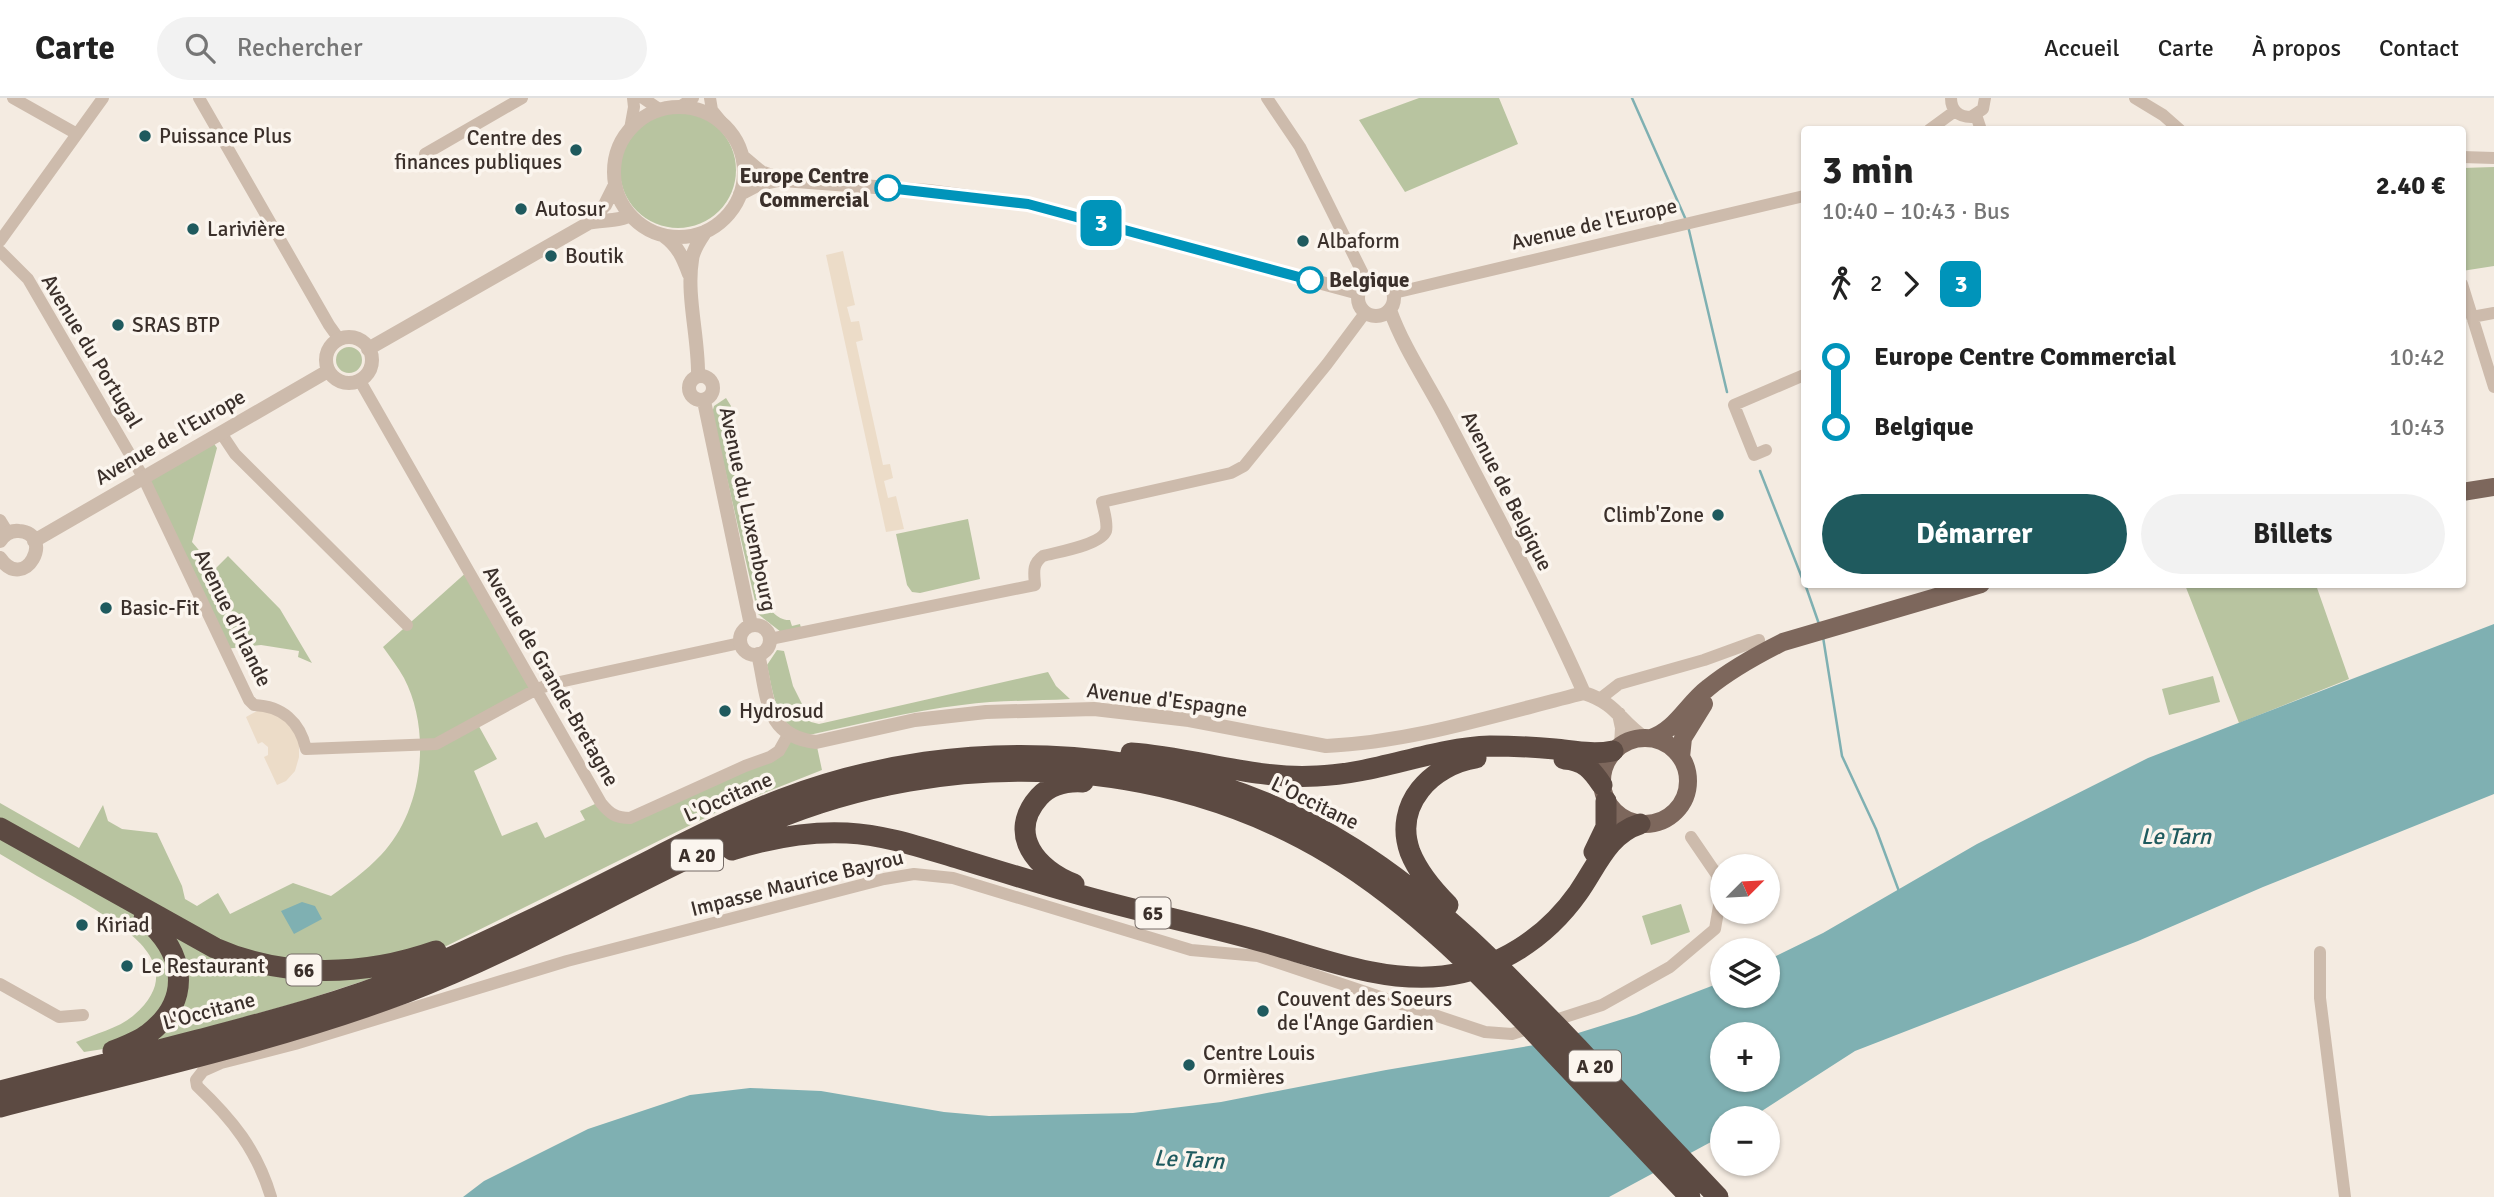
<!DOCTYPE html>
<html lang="fr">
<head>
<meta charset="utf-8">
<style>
	:root { --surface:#fff; --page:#f2f2f2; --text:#222; --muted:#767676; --line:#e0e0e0; --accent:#1f5a5e }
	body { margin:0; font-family:Signika,sans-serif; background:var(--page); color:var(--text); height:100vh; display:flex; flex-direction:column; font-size:26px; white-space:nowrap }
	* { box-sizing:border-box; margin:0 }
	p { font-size:23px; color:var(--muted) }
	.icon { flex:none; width:38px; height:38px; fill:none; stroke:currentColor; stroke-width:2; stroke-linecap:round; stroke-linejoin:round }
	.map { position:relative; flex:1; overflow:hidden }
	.details { position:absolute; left:1801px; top:28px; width:665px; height:462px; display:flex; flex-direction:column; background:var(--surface); border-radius:7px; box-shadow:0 2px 5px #0004 }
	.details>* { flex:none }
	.badge { padding:0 14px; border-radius:10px; font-size:24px; line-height:46px }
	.needle { width:46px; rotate:66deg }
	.buttons { position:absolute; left:1710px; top:756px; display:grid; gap:14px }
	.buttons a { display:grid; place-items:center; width:70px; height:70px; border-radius:50%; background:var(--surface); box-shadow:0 2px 5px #0004; font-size:35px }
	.map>.badge { position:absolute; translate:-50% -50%; box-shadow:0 0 0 4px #fff }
	.legs { display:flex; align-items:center; gap:10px; height:77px; padding:0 21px; font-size:23px }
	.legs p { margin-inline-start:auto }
	.head { display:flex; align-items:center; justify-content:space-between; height:119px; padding:0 21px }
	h1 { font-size:38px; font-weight:700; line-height:52px }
	.primary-button { display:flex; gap:14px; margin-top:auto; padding:14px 21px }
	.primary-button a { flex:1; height:80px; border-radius:42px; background:var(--accent); color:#fff; font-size:28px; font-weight:700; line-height:80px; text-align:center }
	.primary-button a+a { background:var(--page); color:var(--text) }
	ul { padding:0 21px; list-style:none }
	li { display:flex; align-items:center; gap:24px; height:70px; font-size:26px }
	li i { display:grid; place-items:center; width:10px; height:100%; margin:0 9px; background:currentColor }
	li i::after { content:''; width:18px; height:18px; margin:-9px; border:5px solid; border-radius:50%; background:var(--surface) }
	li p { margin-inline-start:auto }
	li:first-child i { background:linear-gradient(#0000 50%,currentColor 0) }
	li:last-child i { background:linear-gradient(currentColor 50%,#0000 0) }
	header { display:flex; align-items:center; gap:42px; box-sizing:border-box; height:98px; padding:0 35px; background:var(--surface); border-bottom:2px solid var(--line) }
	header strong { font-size:33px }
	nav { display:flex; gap:38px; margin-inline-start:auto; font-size:24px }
	.search { width:490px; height:63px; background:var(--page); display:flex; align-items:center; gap:18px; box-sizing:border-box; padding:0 24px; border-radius:38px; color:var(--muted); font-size:26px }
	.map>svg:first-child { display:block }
	.green { fill:#b8c4a0 }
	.plaza { fill:#ecdcc8 }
	.water { fill:#7fb0b2; fill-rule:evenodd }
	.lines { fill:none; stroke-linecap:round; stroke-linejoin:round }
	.stream { stroke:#7fb0b2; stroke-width:2.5 }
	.minor { stroke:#cdbbac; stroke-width:12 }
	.tertiary { stroke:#cdbbac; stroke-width:14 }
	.primary { stroke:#7d675c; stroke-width:18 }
	.motorway { stroke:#5c4a42; stroke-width:21 }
	.line-1-casing { stroke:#fff; stroke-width:16 }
	.line-1 { stroke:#0094ba; stroke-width:10 }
	.poi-dot { fill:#1f5a5e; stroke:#fbf5ee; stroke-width:2.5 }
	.stop-1-dot { fill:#fff; stroke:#0094ba; stroke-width:3.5 }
	.labels { text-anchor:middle; stroke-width:7; stroke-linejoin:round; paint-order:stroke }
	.shield { fill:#fbf5ee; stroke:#756b66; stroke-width:2 }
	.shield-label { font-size:19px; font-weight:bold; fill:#3b302b }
	.poi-label { font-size:21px; fill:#3b302b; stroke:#fbf5ee; text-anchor:start }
	.stop-label { font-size:21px; font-weight:bold; fill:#3b302b; stroke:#fbf5ee; text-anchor:end }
	.street-label { font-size:21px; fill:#3b302b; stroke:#fbf5ee }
	.water-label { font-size:23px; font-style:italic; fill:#1f5a5e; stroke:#fbf5ee }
</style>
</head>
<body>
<header>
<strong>Carte</strong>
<div class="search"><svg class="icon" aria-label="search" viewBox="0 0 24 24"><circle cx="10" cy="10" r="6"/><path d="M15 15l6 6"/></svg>Rechercher</div>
<nav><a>Accueil</a><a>Carte</a><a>À propos</a><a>Contact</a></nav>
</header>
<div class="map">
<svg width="2494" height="1099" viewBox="0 0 2494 1099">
	<rect width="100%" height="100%" fill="#f4ebe1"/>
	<path class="green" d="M1419,0H1499L1518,46L1405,94L1359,22Z
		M620 72a58 58 0 1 1 116 0a58 58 0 1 1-116 0Z
		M2494,69V168L2462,173V70Z
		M336 262a13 13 0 1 1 26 0a13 13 0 1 1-26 0Z
		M726,300L731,308L725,332L758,490C764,503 774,523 790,522L792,528L800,526L801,530L781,534L758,516L712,315L714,308Z
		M211,341L217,350L192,444L215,471L228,458L280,511L312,565L298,559L299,553L261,547L225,551L143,379Z
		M968,421L980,481L920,495L912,494L907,487L896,436Z
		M469,472L537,591L476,623L497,661L474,673L502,738L537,724L545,740L585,722L580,713L595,706L619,720L770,659L788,637L816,644L822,672L721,712L400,871L299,904L209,929L155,943L84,954L76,944C94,936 120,930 134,917C195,864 115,824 74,799C49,785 25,771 0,756V705L79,750L103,707L108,723L122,731L157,735L182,788L185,801L197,808L218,795L230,816L293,785L331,798C348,786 366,773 381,757C423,713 432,634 404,580C398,569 390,559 383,549Z
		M2185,487H2316L2349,581L2239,625Z
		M777,552L784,553L793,588L811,624L819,626L1048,574L1056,588L1070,601C1034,603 998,602 962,607C910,613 860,626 809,637C776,632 773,594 767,567Z
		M2213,578L2220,604L2169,617L2162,591Z
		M1681,806L1690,834L1651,847L1642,818Z"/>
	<path class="plaza" d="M843,153L855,207L847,209L851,224L859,223L863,242L856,244L883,367L890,366L893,380L884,383L888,400L896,398L904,431L886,434L826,157Z
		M257,613H267L282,620L295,634L299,645V659L295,673L286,683L277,687L264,659L268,657V649L262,644L258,646L246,619Z"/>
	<path class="water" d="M2494,526V696L2263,789L2138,843L1855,953L1751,1020H1722V1038L1609,1099H463L484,1083L588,1031L690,997L750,990L821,993L944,1014L989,1018L1133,1015L1221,1004L1386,972L1546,945L1636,917L1722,884V898H1768V862L1823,835L1977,746L2148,660ZM1722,936H1768V982H1722Z
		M302,804L315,808L322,821L294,836L281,813Z"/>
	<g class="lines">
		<path class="stream" d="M1632,0L1686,122
			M1688,128L1727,294
			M1760,373L1804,485
			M1805,486L1819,526
			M1823,539L1842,658L1876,731L1900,796"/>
		<path class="minor" d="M13,0L77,36
			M199,0L329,227L339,241
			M643,0L659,11
			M710,0L712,12L721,23
			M1267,0L1300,49L1367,184
			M1951,0C1951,12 1958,19 1971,19L1983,11L1985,0
			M2135,0L2163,17L2180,32
			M681,8L693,0
			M1976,17L1981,32
			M630,31L634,9L633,0
			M1929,32L1955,13
			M425,56L522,0
			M2462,59L2494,60
			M0,143L103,0
			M0,153L28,181L143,379L249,602L254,607C282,608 300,624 306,651L436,646L537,591L555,585L740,545
			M2462,186L2494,289
			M1394,195L1804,98
			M2472,219L2494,215
			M360,283L601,705C610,716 616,720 630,720L745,668L770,659L779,653L788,637
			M221,335L235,356L407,527
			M1766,352L1754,357L1734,307L1804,277
			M0,422L8,435
			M770,541L1035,487C1034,474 1032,466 1043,458C1057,454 1101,447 1106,433C1108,425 1104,413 1102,404L1231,375L1244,368L1327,266L1365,215
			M1601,600L1619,586L1704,562L1759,542
			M2320,854V900L2345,1099
			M0,886L59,919L83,917
			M271,1099C257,1052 232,1021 197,988L196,982L203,973L221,965L295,946L567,863L884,781L914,776L953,780L1191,852L1258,858L1485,934L1512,936L1602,907L1670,869L1715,831L1720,802L1717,777L1691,739"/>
		<path class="tertiary" d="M614 74a65 65 0 1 1 130 0a65 65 0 1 1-130 0Z
			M743,59L761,74L783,82L928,93L1028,106L1359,195
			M740,96L759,86L779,82
			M588,125C601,122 622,123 630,117
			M664,138C678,148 683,160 689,176
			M1358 200a18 18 0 1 1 36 0a18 18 0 1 1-36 0Z
			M1390,212C1404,251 1428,285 1447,322C1494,412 1543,502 1584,595
			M326 262a23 23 0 1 1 46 0a23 23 0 1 1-46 0Z
			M368,251L587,126L605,107L615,87
			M689 290a12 12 0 1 1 24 0a12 12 0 1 1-24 0Z
			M698,278C699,242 686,197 692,162C693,151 700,142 706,133
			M704,303L751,527
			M0,443C4,437 10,432 19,433C56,436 25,496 0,460
			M34,443L328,273
			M740 542a15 15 0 1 1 30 0a15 15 0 1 1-30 0Z
			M758,556C768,598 764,638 816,644L915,622L986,614L1094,611L1189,622L1326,648C1413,644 1499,616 1584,595C1618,606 1619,623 1645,640
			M1619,616L1622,630L1621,647"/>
		<path class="primary" d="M2462,394L2494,389
			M1602 683a43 43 0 1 1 86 0a43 43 0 1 1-86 0Z
			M1651,640C1676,632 1687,606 1708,590C1730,572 1757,557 1783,544L1981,486
			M1681,659L1683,640L1704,606"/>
		<path class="motorway" d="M1131,655C1193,659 1254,682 1317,678C1376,676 1431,650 1490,648C1512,648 1534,649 1555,651C1575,653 1593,657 1613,653
			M1564,661C1584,662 1592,672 1602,687
			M0,730L215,850C285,881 365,878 436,853
			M732,752C770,740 808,733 847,735C886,737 923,750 960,761C999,773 1038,785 1077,796C1140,814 1204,827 1267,845C1323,861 1384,885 1443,878C1499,871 1546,840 1578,795C1597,768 1608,736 1640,726
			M1594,754L1606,729V703
			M1074,786C1037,772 1006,736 1039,699C1050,687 1067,683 1083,684
			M1448,807C1433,792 1418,774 1410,754C1393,706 1432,667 1476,660
			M113,953C125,948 138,944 148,936C194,901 184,853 144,820
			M0,993C66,976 132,959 198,942C270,923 343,904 412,876C484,846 554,811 623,776C675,750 727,722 782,701C965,631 1186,644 1353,750C1439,804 1508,877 1578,950C1624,1000 1671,1049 1718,1099
			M0,1009C135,974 274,944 405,895C531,847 645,775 769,724C948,649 1163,655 1331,757C1416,809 1484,880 1552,953C1598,1001 1644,1050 1690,1099"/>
	</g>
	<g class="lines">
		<defs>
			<path id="line-1" d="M888,90L1028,106L1310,182"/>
		</defs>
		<use href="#line-1" class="line-1-casing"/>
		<use href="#line-1" class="line-1"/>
	</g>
	<g class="poi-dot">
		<circle cx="145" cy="38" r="7"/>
		<circle cx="576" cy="52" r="7"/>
		<circle cx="521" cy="111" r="7"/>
		<circle cx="193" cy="131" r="7"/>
		<circle cx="1303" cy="143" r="7"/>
		<circle cx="551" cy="158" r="7"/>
		<circle cx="118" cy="227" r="7"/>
		<circle cx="1718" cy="417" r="7"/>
		<circle cx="106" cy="510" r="7"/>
		<circle cx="725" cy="613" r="7"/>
		<circle cx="82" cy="827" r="7"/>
		<circle cx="127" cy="868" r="7"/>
		<circle cx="1263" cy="913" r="7"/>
		<circle cx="1189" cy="967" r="7"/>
	</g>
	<g class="stop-1-dot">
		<circle cx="888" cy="90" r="12"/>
		<circle cx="1310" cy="182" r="12"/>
	</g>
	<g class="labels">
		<g class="shield">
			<rect x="671" y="741.5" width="52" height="31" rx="5"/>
			<rect x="1135.5" y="799.5" width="35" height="31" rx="5"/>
			<rect x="286.5" y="856.5" width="35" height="31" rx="5"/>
			<rect x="1569" y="952.5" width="52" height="31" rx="5"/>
		</g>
		<g class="shield-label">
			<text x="697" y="764">A 20</text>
			<text x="1153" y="822">65</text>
			<text x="304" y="879">66</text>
			<text x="1595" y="975">A 20</text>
		</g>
		<g class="poi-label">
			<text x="159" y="45">Puissance Plus</text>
			<text x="562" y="47" text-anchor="end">Centre des<tspan x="562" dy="24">finances publiques</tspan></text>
			<text x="535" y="118">Autosur</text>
			<text x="207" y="138">Larivière</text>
			<text x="1317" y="150">Albaform</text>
			<text x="565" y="165">Boutik</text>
			<text x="132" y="234">SRAS BTP</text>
			<text x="1704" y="424" text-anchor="end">Climb'Zone</text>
			<text x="120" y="517">Basic-Fit</text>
			<text x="739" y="620">Hydrosud</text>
			<text x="96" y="834">Kiriad</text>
			<text x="141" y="875">Le Restaurant</text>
			<text x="1277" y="908">Couvent des Soeurs<tspan x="1277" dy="24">de l'Ange Gardien</tspan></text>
			<text x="1203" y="962">Centre Louis<tspan x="1203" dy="24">Ormières</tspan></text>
		</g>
		<g class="stop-label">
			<text x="869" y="85">Europe Centre<tspan x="869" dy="24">Commercial</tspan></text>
			<text x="1329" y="189" text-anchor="start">Belgique</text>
		</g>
		<g class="street-label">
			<text transform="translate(1594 126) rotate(-13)" y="7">Avenue de l'Europe</text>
			<text transform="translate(92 253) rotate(59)" y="7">Avenue du Portugal</text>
			<text transform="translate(170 339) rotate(-30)" y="7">Avenue de l'Europe</text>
			<text transform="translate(1507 393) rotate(63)" y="7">Avenue de Belgique</text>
			<text transform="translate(748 411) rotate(78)" y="7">Avenue du Luxembourg</text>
			<text transform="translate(233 520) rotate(64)" y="7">Avenue d'Irlande</text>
			<text transform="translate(551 578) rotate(60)" y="7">Avenue de Grande-Bretagne</text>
			<text transform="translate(1167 602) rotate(7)" y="7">Avenue d'Espagne</text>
			<text transform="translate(728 699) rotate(-24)" y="7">L'Occitane</text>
			<text transform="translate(1315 705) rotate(26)" y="7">L'Occitane</text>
			<text transform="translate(797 785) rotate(-14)" y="7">Impasse Maurice Bayrou</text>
			<text transform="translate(209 913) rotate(-15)" y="7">L'Occitane</text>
		</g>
		<g class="water-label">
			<text x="2176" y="746">Le Tarn</text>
			<text transform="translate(1189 1061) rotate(3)" y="8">Le Tarn</text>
		</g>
	</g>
</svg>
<div class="buttons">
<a><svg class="needle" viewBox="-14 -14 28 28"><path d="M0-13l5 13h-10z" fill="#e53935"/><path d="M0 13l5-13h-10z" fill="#767676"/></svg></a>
<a><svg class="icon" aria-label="layers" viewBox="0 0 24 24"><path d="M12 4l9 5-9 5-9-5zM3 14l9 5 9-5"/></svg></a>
<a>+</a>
<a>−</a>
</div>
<b class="badge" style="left:1101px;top:125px;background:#0094ba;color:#fff">3</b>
<section class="details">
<div class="head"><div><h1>3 min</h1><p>10:40 – 10:43 · Bus</p></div><b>2.40 €</b></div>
<div class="legs"><svg class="icon" aria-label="walk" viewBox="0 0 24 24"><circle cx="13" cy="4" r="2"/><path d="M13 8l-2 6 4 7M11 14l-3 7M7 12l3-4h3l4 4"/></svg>2<svg class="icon" aria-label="forward" viewBox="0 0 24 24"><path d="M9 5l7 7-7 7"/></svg><b class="badge" style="background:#0094ba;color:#fff">3</b></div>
<ul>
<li><i style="color:#0094ba"></i><b>Europe Centre Commercial</b><p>10:42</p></li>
<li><i style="color:#0094ba"></i><b>Belgique</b><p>10:43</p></li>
</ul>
<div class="primary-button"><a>Démarrer</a><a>Billets</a></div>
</section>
</div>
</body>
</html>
